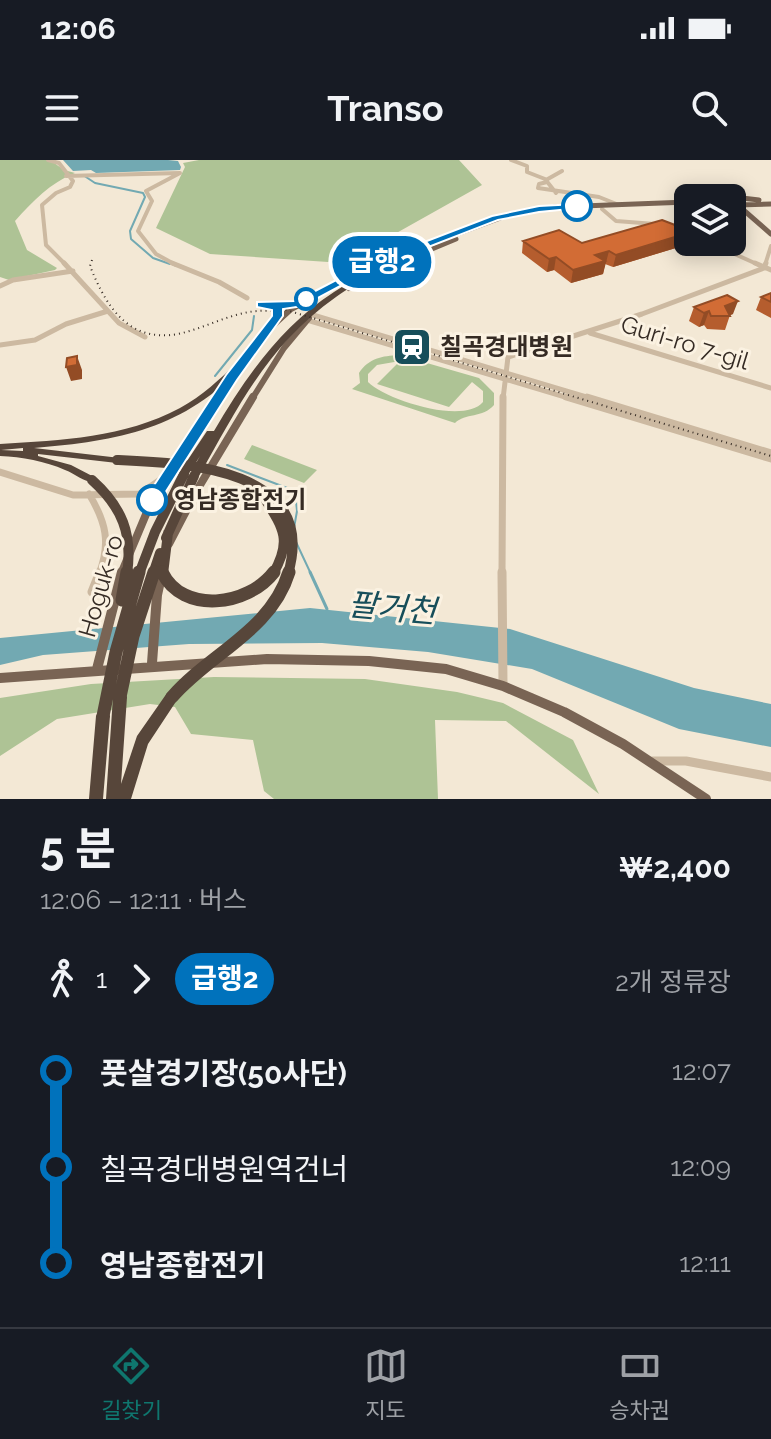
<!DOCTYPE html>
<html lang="ko">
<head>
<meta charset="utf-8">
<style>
	:root { --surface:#171b24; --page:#20242c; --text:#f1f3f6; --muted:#9ea1a6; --line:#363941; --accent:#0f766e }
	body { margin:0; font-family:Raleway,"Noto Sans KR",sans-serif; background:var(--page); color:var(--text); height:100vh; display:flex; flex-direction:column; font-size:30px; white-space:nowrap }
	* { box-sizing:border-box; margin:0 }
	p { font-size:26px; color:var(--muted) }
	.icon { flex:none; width:44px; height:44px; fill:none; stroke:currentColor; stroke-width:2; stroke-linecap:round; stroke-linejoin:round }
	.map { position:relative; height:639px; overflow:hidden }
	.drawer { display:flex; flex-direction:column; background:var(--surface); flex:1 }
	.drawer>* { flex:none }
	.badge { padding:0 16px; border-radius:26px; font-size:28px; line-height:52px }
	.fabs { position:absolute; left:674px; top:24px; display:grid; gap:16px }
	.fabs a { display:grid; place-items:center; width:72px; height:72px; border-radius:12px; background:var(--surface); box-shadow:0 4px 20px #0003; font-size:40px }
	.map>.badge { position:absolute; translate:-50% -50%; box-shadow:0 0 0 4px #fff }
	.legs { display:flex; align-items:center; gap:12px; height:88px; padding:0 40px; font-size:26px }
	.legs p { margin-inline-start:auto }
	.overview { display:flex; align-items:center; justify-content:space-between; height:136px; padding:0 40px }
	h1 { font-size:44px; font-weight:700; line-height:60px }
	ul { padding:0 40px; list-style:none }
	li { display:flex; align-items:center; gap:28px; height:96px; font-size:30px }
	li i { display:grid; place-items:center; width:12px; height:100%; margin:0 10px; background:currentColor }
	li i::after { content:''; width:20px; height:20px; margin:-10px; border:6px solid; border-radius:50%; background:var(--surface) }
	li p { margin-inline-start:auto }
	li:first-child i { background:linear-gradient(#0000 50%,currentColor 0) }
	li:last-child i { background:linear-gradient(currentColor 50%,#0000 0) }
	.status { display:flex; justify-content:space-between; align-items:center; height:56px; padding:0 40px; background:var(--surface); direction:ltr }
	.status svg { height:22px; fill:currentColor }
	header { display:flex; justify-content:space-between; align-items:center; height:104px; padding:0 40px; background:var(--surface); font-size:36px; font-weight:700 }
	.menu { display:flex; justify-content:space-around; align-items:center; height:112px; border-top:2px solid var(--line); background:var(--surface); font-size:22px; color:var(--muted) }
	.menu a { display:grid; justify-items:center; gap:4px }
	.menu .selected { color:var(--accent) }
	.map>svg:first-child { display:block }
	.green { fill:#aec395; fill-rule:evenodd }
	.water { fill:#72a9b2 }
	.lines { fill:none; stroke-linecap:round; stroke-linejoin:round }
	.stream-far1 { stroke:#72a9b2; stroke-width:2 }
	.stream { stroke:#72a9b2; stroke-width:3 }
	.minor-far3 { stroke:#ccb9a1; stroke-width:4 }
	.minor-far2 { stroke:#ccb9a1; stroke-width:5 }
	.minor-far1 { stroke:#ccb9a1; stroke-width:7 }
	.minor { stroke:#ccb9a1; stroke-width:9 }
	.major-far3 { stroke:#796454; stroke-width:5 }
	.major-far2 { stroke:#796454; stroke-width:6 }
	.major-far1 { stroke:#796454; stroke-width:8 }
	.major { stroke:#796454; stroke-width:10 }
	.highway { fill:#57463a; fill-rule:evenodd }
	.rail { stroke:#352b24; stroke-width:2; stroke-dasharray:1 4; stroke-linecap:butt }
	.highway-bridge-far1 { stroke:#57463a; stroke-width:10 }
	.highway-bridge { stroke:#57463a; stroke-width:13 }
	.wall { fill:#b55d2e }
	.shaded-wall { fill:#934c25 }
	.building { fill:#d26c35; stroke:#934c25; stroke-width:2 }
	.line-1 { fill:#0072bc; stroke:#fff; stroke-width:2 }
	.stop-1-dot { fill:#fff; stroke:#0072bc; stroke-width:4 }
	.labels { text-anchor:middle; stroke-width:6; stroke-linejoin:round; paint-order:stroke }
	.street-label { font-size:24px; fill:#352b24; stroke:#fbf2e2 }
	.poi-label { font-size:24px; font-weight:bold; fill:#352b24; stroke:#fbf2e2; text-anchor:start }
	.stop-label { font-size:24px; font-weight:bold; fill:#352b24; stroke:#fbf2e2; text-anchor:start }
	.near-water-label { font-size:32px; font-style:italic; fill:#174e5a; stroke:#fbf2e2 }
</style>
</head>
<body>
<div class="status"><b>12:06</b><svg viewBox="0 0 49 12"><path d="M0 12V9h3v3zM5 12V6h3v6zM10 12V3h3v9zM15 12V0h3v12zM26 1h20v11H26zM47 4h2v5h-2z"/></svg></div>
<header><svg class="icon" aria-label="menu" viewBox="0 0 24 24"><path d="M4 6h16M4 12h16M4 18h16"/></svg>Transo<svg class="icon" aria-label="search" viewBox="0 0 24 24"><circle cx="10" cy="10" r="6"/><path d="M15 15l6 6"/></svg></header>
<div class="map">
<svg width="771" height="639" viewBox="0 0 771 639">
	<rect width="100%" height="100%" fill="#f3e8d5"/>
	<path class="green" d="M0,0H50L64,10L75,13C50,23 33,41 15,61L27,90L57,108L55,110L9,120L0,117Z
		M199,0H459L482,25L343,103L210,94L156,68L185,7L183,3Z
		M399,195L479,218L494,233V245C483,258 465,253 455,263L352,229L360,223L359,213C369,198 382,196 399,195ZM400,201L377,224L449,247L472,222L483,231V242C464,265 386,240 368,222V214L377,205Z
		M252,285L317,310L304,323L244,299Z
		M214,517L365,519L457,532L503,543L573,580L599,634L506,561L435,560L438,639H274L264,631L253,580L191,574L175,547L150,544L57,559L0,596V538L91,524Z"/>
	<path class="water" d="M63,0H168L178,1L181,7L180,10L96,13L91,10L73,11Z
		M310,448L510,469L694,528L771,544V587L679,569L532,509L428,492L322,483L189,484L43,495L0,505V478Z"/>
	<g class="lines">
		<path class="stream-far1" d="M83,15L95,23L143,33L145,37L130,71L131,79L153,98L170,104
			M215,216L252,170L254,156
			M227,305L295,331L297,351L294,368
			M296,382L311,414"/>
		<path class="stream" d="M310,412L327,449"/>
		<path class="minor-far3" d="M48,0L59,3L73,21L70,27L56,33L42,45L46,85L66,105
			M511,0L527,6V12L545,19L556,33
			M66,16L180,13L146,31L152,41L138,71L156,94L176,105
			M546,20L562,11
			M547,22L539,24L538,28L599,37L619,45
			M602,49L616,61L655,64
			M708,82L759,105
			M765,105L771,86"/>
		<path class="minor-far2" d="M64,103L119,163L145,177
			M172,103L219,122L247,138
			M755,103L771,110
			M764,108L766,103
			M0,126L13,120L73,111
			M313,155L593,239
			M307,160L572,239
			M590,173L771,228
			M0,185L35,180L66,164L108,151
			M503,239L508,197L642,154L764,108"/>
		<path class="minor-far1" d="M566,237L771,299
			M587,237L771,293
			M0,312L73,335L140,334L162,319
			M89,334C106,362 111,383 99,414
			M502,414L503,237"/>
		<path class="minor" d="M502,412L503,525
			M92,432L100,412
			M653,601H686L771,617"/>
		<path class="major-far3" d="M716,38L725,36L759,40
			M732,40L771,74
			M736,45L771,44
			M403,101L456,79
			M373,105L511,54L556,47L688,42"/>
		<path class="major-far2" d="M349,128L390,107
			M216,239L257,180L291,149L379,103
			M252,239L284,188L309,158"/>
		<path class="major-far1" d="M169,384L197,330L253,237
			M121,414L152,340L218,237"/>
		<path class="major" d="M152,503L157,435L162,412
			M97,509L122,412
			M0,518L267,499L369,501L446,509L503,526L564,552L623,584L706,639"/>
		<path class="highway" d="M407,97L412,98C400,105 386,109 373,115C361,121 347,129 336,137C268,185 238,247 199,316H191L190,314L200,296L188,315H180L179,313L207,271H214C245,218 281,166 334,132C357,117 382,107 407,97Z
			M238,202H244L245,204C184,269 119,281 34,288L120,298L122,300L117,303L38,294V296L71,305L96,318L97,320L96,322C84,323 76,314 65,310C45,301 22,297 0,296V284C62,280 124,278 180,248C202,236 220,219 238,202ZM23,288V291L1,290Z
			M120,531L125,533L127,537L121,624L137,576L167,533L172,531L177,533L179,537L148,584L131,639H106L113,537L115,533Z
			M103,550L108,552L110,556L103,639H89L96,556L98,552Z"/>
		<path class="rail" d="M92,100L90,106C106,146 128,183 178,174C202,169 225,156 249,152C261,150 274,151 286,150L771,296"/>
		<path class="highway-bridge-far1" d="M117,300C186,303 319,308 288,414
			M92,320C122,347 133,374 127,414
			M265,339C284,369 292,381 273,414
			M166,378L194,316
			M139,414L155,372L184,314
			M153,414L160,393
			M163,414L168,373"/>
		<path class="highway-bridge" d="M162,412C183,455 248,446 274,412
			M122,440L127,412
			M120,537L133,476L154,412
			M172,537C210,493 271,471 289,412
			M103,556L116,492L139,412"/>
	</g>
	<path class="wall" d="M523,81L582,83L689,84L613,107L605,104L603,114L571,123L554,110L547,112L522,93Z
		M771,133V158L756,150L761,137Z
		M694,147L733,154L730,155L725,170L707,169L704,165L699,167L689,161Z"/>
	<path class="shaded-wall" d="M688,73L689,84L613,107L616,95Z
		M609,91L603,114L571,123L573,110L595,95Z
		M556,97L554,110L547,112L549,99Z
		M738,141L733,154L728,156L725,146Z
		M709,151L704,165L699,167L704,153Z
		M77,196L82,210V219L71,221L66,207Z"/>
	<path class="building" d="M662,60L688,70V73L616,95L609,91L595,95L605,101L573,110L556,97L549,99L523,81L559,70L582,83Z
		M771,133V142L761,137Z
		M727,135L738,141L725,146L730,156H711L709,151L704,153L694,147Z
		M77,196V205L66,207L67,198Z"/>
	<path class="line-1" d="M577,44L581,48L539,52L498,60L374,108L303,146L283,149V156L237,220L158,344H147V336L226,215L272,156V150L257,147V142L296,141L367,104L492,56L539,46Z"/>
	<defs>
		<symbol id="station-square" viewBox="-11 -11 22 22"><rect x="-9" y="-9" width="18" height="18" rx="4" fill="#174e5a" stroke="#fbf2e2"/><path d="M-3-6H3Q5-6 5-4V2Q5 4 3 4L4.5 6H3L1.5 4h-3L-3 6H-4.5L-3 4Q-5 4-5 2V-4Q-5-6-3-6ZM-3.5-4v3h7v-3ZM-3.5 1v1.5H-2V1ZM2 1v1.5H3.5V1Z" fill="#fff"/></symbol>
	</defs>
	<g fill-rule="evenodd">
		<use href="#station-square" x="390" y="165" width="44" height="44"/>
	</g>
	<g class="stop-1-dot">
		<circle cx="577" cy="46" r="14"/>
		<circle cx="306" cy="139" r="10"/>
		<circle cx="152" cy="340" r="14"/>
	</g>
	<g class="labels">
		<g class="street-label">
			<text transform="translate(685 183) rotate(17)" y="8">Guri-ro 7-gil</text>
			<text transform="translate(101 426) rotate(-74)" y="8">Hoguk-ro</text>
		</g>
		<g class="poi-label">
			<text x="440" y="195">칠곡경대병원</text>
		</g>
		<g class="stop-label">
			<text x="174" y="348">영남종합전기</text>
		</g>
		<g class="near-water-label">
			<text transform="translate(392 448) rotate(5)" y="11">팔거천</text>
		</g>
	</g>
</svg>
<div class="fabs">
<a><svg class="icon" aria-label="layers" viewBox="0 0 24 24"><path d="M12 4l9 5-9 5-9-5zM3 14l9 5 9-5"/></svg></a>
</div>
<b class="badge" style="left:382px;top:102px;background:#0072bc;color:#fff">급행2</b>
</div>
<section class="drawer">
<div class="overview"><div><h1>5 분</h1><p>12:06 – 12:11 · 버스</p></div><b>₩2,400</b></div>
<div class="legs"><svg class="icon" aria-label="walk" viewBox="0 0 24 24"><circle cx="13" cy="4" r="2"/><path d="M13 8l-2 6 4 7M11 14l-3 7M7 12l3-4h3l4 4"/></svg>1<svg class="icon" aria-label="forward" viewBox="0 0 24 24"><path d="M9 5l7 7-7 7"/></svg><b class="badge" style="background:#0072bc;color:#fff">급행2</b><p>2개 정류장</p></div>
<ul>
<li><i style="color:#0072bc"></i><b>풋살경기장(50사단)</b><p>12:07</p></li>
<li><i style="color:#0072bc"></i><span>칠곡경대병원역건너</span><p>12:09</p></li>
<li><i style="color:#0072bc"></i><b>영남종합전기</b><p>12:11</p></li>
</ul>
</section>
<nav class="menu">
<a class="selected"><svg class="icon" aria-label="directions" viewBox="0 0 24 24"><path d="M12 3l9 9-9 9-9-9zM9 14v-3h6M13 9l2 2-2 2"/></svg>길찾기</a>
<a><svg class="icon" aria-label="map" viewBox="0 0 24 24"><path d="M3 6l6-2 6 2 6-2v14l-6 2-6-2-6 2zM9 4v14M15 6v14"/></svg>지도</a>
<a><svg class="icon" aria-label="tickets" viewBox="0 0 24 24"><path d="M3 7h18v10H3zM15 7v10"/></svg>승차권</a>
</nav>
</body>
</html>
